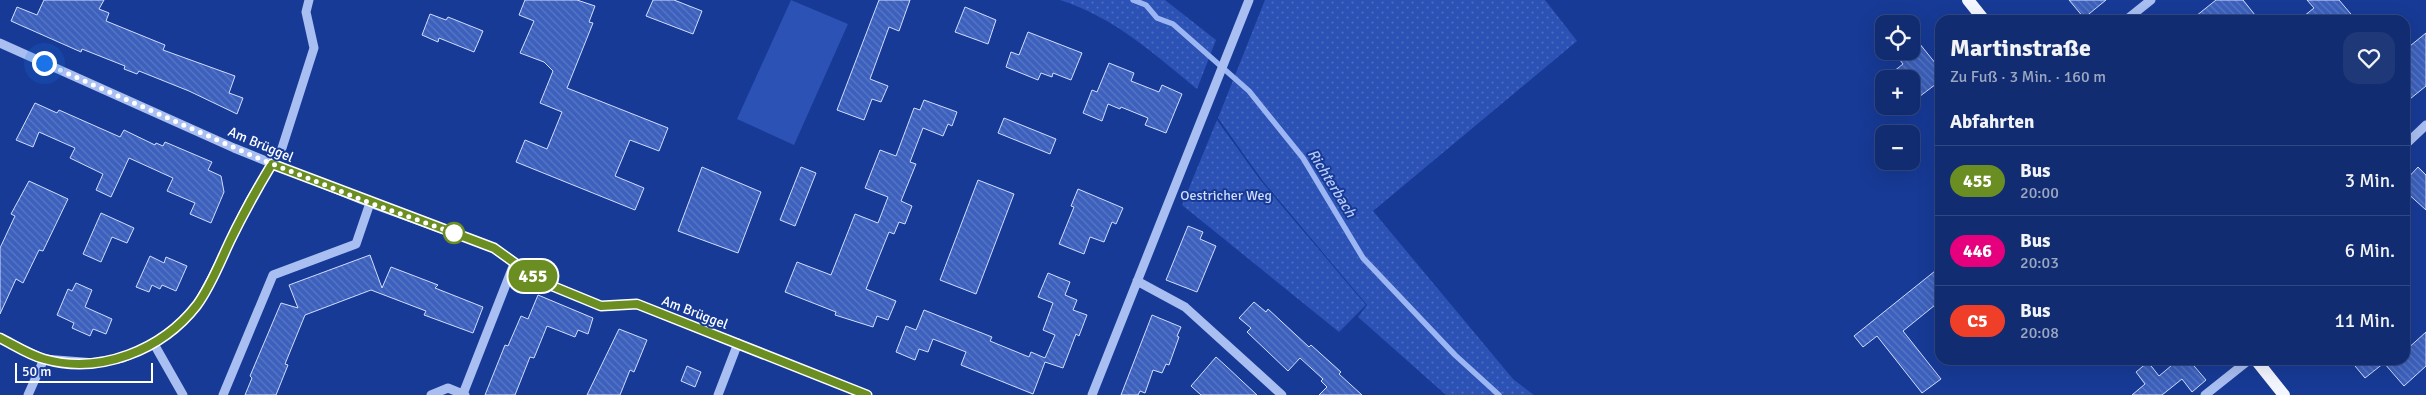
<!DOCTYPE html>
<html lang="de">
<head>
<meta charset="utf-8">
<style>
	:root { --surface:#112c70; --page:#1e3878; --text:#f1f3f6; --muted:#9ca7c3; --line:#304883 }
	body { margin:0; font-family:Signika,sans-serif; background:var(--page); color:var(--text); height:100vh; display:flex; flex-direction:column; font-size:19px; white-space:nowrap }
	* { box-sizing:border-box; margin:0 }
	p { font-size:16px; color:var(--muted) }
	.icon { flex:none; width:28px; height:28px; fill:none; stroke:currentColor; stroke-width:2; stroke-linecap:round; stroke-linejoin:round }
	.map { position:relative; flex:1; overflow:hidden }
	.details { position:absolute; left:1935px; top:15px; width:475px; height:350px; display:flex; flex-direction:column; background:var(--surface); border-radius:15px; box-shadow:0 5px 20px #0002,0 0 0 1px var(--line) }
	.details>* { flex:none }
	.badge { padding:0 10px; border-radius:16px; font-size:18px; line-height:32px }
	.fabs { position:absolute; left:1875px; top:15px; display:grid; gap:10px }
	.fabs a { display:grid; place-items:center; width:45px; height:45px; border-radius:10px; background:var(--surface); box-shadow:0 5px 20px #0002,0 0 0 1px var(--line); font-size:25px }
	.scale { position:absolute; left:15px; bottom:12px; width:138px; box-sizing:border-box; padding-left:5px; border:2px solid #fff; border-top:0; font-size:14px; line-height:18px; white-space:nowrap; color:#fff; -webkit-text-stroke:4px #173a96; paint-order:stroke }
	.you { position:absolute; width:25px; height:25px; margin:-12px; border:4px solid #fff; border-radius:50%; background:#1a73e8; box-shadow:0 0 0 8px #1a73e833 }
	.map>.badge { position:absolute; translate:-50% -50%; box-shadow:0 0 0 2px #fff }
	h2 { padding:0 15px; font-size:19px; line-height:45px }
	.round { display:grid; place-items:center; flex:none; width:52px; height:52px; border-radius:15px; background:var(--page) }
	.head { display:flex; align-items:center; justify-content:space-between; height:85px; padding:0 15px }
	h1 { font-size:24px; font-weight:700; line-height:38px }
	ul { padding:0; list-style:none }
	li { display:flex; align-items:center; gap:15px; height:70px; padding:0 15px; border-top:1px solid var(--line) }
	li div { flex:1 }
	li b { display:block; font-size:19px }
	li em { font-style:normal }
	li .badge { min-width:55px; font-weight:700; text-align:center }
	.map>svg:first-child { display:block }
	.grass { fill:url(#grass-dots) }
	.garden { fill:#2b52b4 }
	.lines { fill:none; stroke-linecap:round; stroke-linejoin:round }
	.stream { stroke:#9cb6f3; stroke-width:5.5 }
	.building { fill:url(#building-back-hatch); stroke:#d0ddfc }
	.minor { stroke:#a9bef1; stroke-width:9 }
	.major { stroke:#f3f6ff; stroke-width:12 }
	.line-casing { stroke:#fff; stroke-width:11 }
	.line { stroke:#6b8e23; stroke-width:8 }
	.walk { stroke:#fff; stroke-width:5; stroke-dasharray:0 9 }
	.stop-dot { fill:#fff; stroke:#6b8e23; stroke-width:2.5 }
	.labels { text-anchor:middle; stroke-width:4; stroke-linejoin:round; paint-order:stroke }
	.street-label { font-size:14px; fill:#fff; stroke:#173a96 }
	.park-label { font-size:14px; fill:#d0ddfc; stroke:#173a96 }
	.water-label { font-size:15px; font-style:italic; fill:#b6c9f8; stroke:#173a96 }
</style>
</head>
<body>
<div class="map">
<svg width="2426" height="395" viewBox="0 0 2426 395">
	<defs>
		<pattern id="grass-dots" width="8" height="8" patternUnits="userSpaceOnUse" patternTransform="scale(1.25)"><rect width="8" height="8" fill="#2b52b4"/><path d="M2 2h.1M6 6h.1" fill="none" stroke="#4b6cbf" stroke-width="1.8" stroke-linecap="round"/></pattern>
		<pattern id="building-back-hatch" width="6" height="6" patternUnits="userSpaceOnUse" patternTransform="scale(1.25)"><rect width="6" height="6" fill="#3c60bc"/><path d="M-1 5l2 2M0 0l6 6M5-1l2 2" fill="none" stroke="#5978c6"/></pattern>
	</defs>
	<rect width="100%" height="100%" fill="#173a96"/>
	<path class="grass" d="M1060,0H1165L1216,40L1197,89C1153,53 1115,18 1060,0Z
		M1265,0H1545L1577,41L1373,211L1513,379L1534,395H1446L1358,317L1367,305L1262,180L1218,118Z
		M1217,120L1261,181L1366,305L1339,332L1182,205Z"/>
	<path class="garden" d="M791,0L848,24L794,145L737,119Z"/>
	<g class="lines">
		<path class="stream" d="M1133,0L1146,5L1157,18L1173,24L1249,91L1303,158L1363,258L1455,355L1499,395"/>
	</g>
	<path class="building" d="M44,0H104L99,9L109,13L106,21L165,45L163,50L235,76L229,93L243,98L237,114L189,91L139,71L137,74L124,69L125,66L82,49L81,52L11,21L17,7L37,15Z
		M525,0H577L595,6L589,22L593,23L567,88L668,128L659,151L630,140L615,176L644,188L635,210L516,162L525,140L547,149L562,112L540,103L553,71L544,62L520,53L534,21L519,15Z
		M653,0H674L702,11L693,34L646,16Z
		M879,0H910L899,31L889,27L870,79L888,86L881,102L872,99L864,120L837,110Z
		M2069,0H2106L2084,18Z
		M2216,0H2243L2259,20H2191Z
		M2307,0H2339L2356,20H2299L2314,8Z
		M965,7L996,20L988,44L955,32Z
		M430,14L446,20L448,17L483,31L474,52L439,38L438,42L422,35Z
		M1028,32L1082,53L1071,80L1053,73L1052,77L1041,73L1038,80L1006,67L1011,52L1019,55Z
		M1911,33L1940,69V81L1911,103V79H1884L1903,64L1893,51H1911Z
		M2426,33V86L2405,103V50Z
		M1109,63L1134,73L1131,81L1159,92L1162,85L1182,94L1166,133L1145,125L1148,118L1121,107L1120,109L1108,104L1102,121L1083,113L1092,90L1097,92Z
		M924,100L957,112L952,126L948,124L943,136L923,128L910,162L916,164L901,201L912,206L905,224L899,222L894,234L889,232L866,289L896,301L888,320L877,316L873,327L835,315L836,312L785,292L797,262L831,275L855,214L878,223L888,197L865,188L880,150L896,156L914,108L920,110Z
		M35,103L57,113L59,110L120,137L124,130L155,145L156,143L163,146L165,142L212,162L208,170L221,176L224,192L211,223L190,214L195,203L167,191L173,178L129,158L111,197L96,190L103,174L70,158L75,148L39,132L33,147L16,140Z
		M1004,118L1056,139L1050,154L998,133Z
		M702,167L761,192L738,253L678,231Z
		M801,167L816,173L795,226L780,220Z
		M2418,167L2426,175V210L2405,191V181Z
		M978,180L1014,194L976,294L940,280Z
		M29,181L68,199L43,251L39,250L23,283L16,279L0,314V248L15,216L11,214Z
		M1078,189L1123,208L1116,224L1112,222L1104,242L1090,237L1084,254L1059,244L1074,207L1071,206Z
		M101,213L134,228L127,243L112,237L101,262L83,254Z
		M1188,226L1203,232L1200,239L1216,246L1197,292L1166,280Z
		M370,255L382,288L391,267L438,285L435,288L483,307L473,333L424,315L426,311L371,290L305,315L285,364L288,365L276,395H245L252,378L250,376L281,303L298,308L289,285Z
		M150,256L164,263L166,257L187,266L176,291L162,285L160,289L152,285L149,292L136,287Z
		M1940,267V301L1903,331L1941,379L1922,393L1877,336L1863,347L1854,336Z
		M1048,273L1070,282L1065,295L1077,300L1073,310L1087,315L1079,336L1076,334L1063,368L1045,362L1033,394L961,365L966,352L933,339L928,352L919,349L915,360L896,352L906,326L916,330L924,310L992,337L990,341L1029,357L1031,352L1045,358L1055,335L1043,330L1053,303L1038,297Z
		M76,283L92,290L85,307L112,319L106,334L93,329L90,336L72,328L74,323L57,315L68,289L72,291Z
		M538,295L593,318L588,334L578,330L575,337L547,326L534,358L530,357L515,395H485L505,345L508,346L521,316L528,319Z
		M1254,302L1266,312L1268,309L1309,347L1311,345L1341,372L1339,374L1362,395H1319L1327,387L1321,381L1323,379L1300,358L1288,371L1247,332L1251,328L1239,318Z
		M1152,315L1181,327L1177,336L1179,337L1169,365L1166,364L1162,373L1153,370L1145,393L1140,391L1138,395H1121Z
		M619,329L647,340L634,372L630,370L620,395H587Z
		M2426,332V366L2404,386L2384,363L2365,378L2350,360H2405V351Z
		M1216,357L1226,366L1257,395H1201L1191,386Z
		M2178,360H2189L2206,380L2192,392L2182,379L2162,395H2132L2145,384L2136,372L2148,362L2159,376Z
		M687,366L701,372L695,387L681,381Z"/>
	<g class="lines">
		<path class="minor" d="M2126,20L2151,0
			M0,43L234,148L370,203L494,248L540,281L567,292L601,306L637,304L867,395
			M2405,145L2426,125
			M1137,281L1185,307L1282,395
			M0,338L44,359L95,363L123,358L154,344L177,326L197,305L213,276L250,200L282,148L314,48L306,12L309,0
			M154,344L183,395
			M463,394L514,264
			M28,395L44,359
			M223,395L273,275L356,244L370,203
			M431,395L448,388L465,395
			M718,395L738,343
			M1092,395L1249,0
			M2205,395L2249,360"/>
		<path class="major" d="M1968,0L1984,20
			M2256,360L2284,395"/>
	</g>
	<g class="lines">
		<defs>
			<path id="line" d="M0,338C14,345 29,355 44,359C100,375 162,350 197,305C211,286 220,262 230,241C243,214 257,189 272,164L494,248L540,281L601,306L637,304L867,395"/>
		</defs>
		<use href="#line" class="line-casing"/>
		<use href="#line" class="line"/>
		<path class="walk" d="M44,63L260,159L370,203L454,233"/>
	</g>
	<circle class="stop-dot" cx="454" cy="233" r="10"/>
	<g class="labels">
		<g class="street-label">
			<text transform="translate(261 144) rotate(23)" y="5">Am Brüggel</text>
			<text transform="translate(695 312) rotate(21)" y="5">Am Brüggel</text>
		</g>
		<g class="park-label">
			<text x="1226" y="200">Oestricher Weg</text>
		</g>
		<g class="water-label">
			<text transform="translate(1332 183) rotate(58)" y="5">Richterbach</text>
		</g>
	</g>
</svg>
<div class="fabs">
<a><svg class="icon" aria-label="locate" viewBox="0 0 24 24"><circle cx="12" cy="12" r="6"/><path d="M12 2v4M12 18v4M2 12h4M18 12h4"/></svg></a>
<a>+</a>
<a>−</a>
</div>
<div class="scale">50 m</div>
<div class="you" style="left:44px;top:63px"></div>
<b class="badge" style="left:533px;top:276px;background:#6b8e23;color:#fff">455</b>
<section class="details">
<div class="head"><div><h1>Martinstraße</h1><p>Zu Fuß · 3 Min. · 160 m</p></div><a class="round"><svg class="icon" aria-label="heart" viewBox="0 0 24 24"><path d="M12 20l-8-8c-3-5 5-10 8-4 3-6 11-1 8 4z"/></svg></a></div>
<h2>Abfahrten</h2>
<ul>
<li><span class="badge" style="background:#6b8e23;color:#fff">455</span><div><b>Bus</b><p>20:00</p></div><em>3 Min.</em></li>
<li><span class="badge" style="background:#e6007e;color:#fff">446</span><div><b>Bus</b><p>20:03</p></div><em>6 Min.</em></li>
<li><span class="badge" style="background:#f03f29;color:#fff">C5</span><div><b>Bus</b><p>20:08</p></div><em>11 Min.</em></li>
</ul>
</section>
</div>
</body>
</html>
